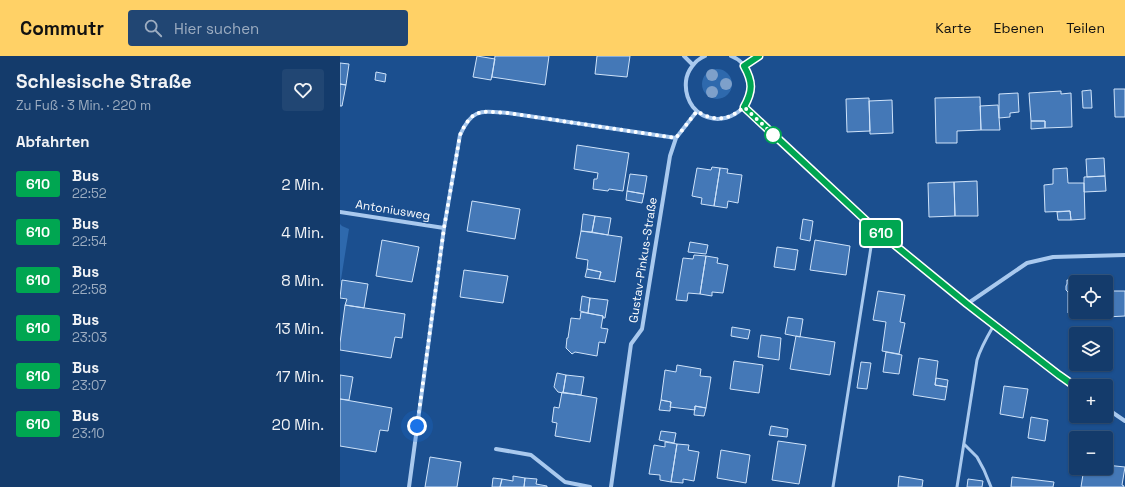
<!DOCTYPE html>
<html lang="de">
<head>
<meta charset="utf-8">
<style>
	:root { --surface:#143b6b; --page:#214673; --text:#f1f3f6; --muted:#9dadc1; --line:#33557e; --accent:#ffd166 }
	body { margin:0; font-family:"Space Grotesk",sans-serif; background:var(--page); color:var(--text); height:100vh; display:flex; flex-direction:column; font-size:15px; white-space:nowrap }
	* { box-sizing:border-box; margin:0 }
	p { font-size:13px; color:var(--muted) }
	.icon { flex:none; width:22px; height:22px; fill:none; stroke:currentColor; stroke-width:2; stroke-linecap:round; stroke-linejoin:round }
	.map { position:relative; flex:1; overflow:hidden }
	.sheet { display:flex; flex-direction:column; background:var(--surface); width:340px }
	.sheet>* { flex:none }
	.badge { padding:0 8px; border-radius:3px; font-size:14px; line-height:26px }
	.tools { position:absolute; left:729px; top:219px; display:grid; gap:8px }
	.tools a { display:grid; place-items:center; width:44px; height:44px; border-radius:4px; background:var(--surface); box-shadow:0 1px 3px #0004,0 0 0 1px var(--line); font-size:20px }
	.you { position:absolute; width:20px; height:20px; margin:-10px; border:3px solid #fff; border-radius:50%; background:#1a73e8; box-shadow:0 0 0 6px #1a73e833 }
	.map>.badge { position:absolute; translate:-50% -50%; box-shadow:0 0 0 2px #fff }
	h2 { padding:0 16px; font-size:15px; line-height:36px }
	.round { display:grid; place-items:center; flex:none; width:42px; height:42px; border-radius:4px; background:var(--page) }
	.overview { display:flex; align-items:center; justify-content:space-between; height:68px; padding:0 16px }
	h1 { font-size:19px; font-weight:800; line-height:30px }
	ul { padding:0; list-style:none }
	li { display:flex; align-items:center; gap:12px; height:48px; padding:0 16px }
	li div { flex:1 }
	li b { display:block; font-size:15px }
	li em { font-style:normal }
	li .badge { min-width:44px; font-weight:700; text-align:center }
	header { display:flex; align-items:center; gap:24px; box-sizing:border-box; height:56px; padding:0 20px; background:var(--accent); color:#111 }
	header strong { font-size:19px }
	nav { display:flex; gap:22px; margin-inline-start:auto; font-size:14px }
	.search { width:280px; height:36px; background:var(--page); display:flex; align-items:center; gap:10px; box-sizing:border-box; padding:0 14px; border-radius:4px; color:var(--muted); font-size:15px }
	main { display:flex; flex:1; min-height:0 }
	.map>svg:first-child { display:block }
	.green { fill:#2e69ad }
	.building { fill:#4478b7; stroke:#cfe3fa }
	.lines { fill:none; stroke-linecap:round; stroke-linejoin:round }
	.lane { stroke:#a9c9ee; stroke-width:3 }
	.street { stroke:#a9c9ee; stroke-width:4 }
	.tree { fill:#7ea0ca }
	.line-casing { stroke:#fff; stroke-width:9 }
	.line { stroke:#00a651; stroke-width:6 }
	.walk { stroke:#fff; stroke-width:4; stroke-dasharray:0 7.2 }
	.stop-dot { fill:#fff; stroke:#00a651; stroke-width:2 }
	.labels { text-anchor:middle; stroke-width:3; stroke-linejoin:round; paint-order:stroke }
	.street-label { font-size:12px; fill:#fff; stroke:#1b4f8f }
</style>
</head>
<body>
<header>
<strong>Commutr</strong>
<div class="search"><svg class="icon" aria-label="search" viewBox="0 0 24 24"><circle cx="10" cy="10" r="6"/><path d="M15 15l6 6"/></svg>Hier suchen</div>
<nav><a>Karte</a><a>Ebenen</a><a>Teilen</a></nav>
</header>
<main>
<section class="sheet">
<div class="overview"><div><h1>Schlesische Straße</h1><p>Zu Fuß · 3 Min. · 220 m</p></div><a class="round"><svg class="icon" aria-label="heart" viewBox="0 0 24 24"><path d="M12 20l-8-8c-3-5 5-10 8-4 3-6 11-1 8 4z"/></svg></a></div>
<h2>Abfahrten</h2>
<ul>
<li><span class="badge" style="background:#00a651;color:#fff">610</span><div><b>Bus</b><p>22:52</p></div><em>2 Min.</em></li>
<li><span class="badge" style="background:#00a651;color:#fff">610</span><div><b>Bus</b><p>22:54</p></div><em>4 Min.</em></li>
<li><span class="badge" style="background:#00a651;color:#fff">610</span><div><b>Bus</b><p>22:58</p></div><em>8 Min.</em></li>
<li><span class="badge" style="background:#00a651;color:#fff">610</span><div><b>Bus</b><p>23:03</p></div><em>13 Min.</em></li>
<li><span class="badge" style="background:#00a651;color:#fff">610</span><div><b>Bus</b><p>23:07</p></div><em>17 Min.</em></li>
<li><span class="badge" style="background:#00a651;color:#fff">610</span><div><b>Bus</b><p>23:10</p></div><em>20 Min.</em></li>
</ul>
</section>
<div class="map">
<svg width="785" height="431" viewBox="0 0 785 431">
	<rect width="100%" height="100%" fill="#1b4f8f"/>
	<path class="green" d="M362 28a15 15 0 1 1 30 0a15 15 0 1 1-30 0Z
		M0,168L2,170L9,173L0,230Z"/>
	<path class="building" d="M137,0L155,3L151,24L133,21Z
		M155,0H209L205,29L152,21Z
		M257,0H290L287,21L255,18Z
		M0,7L9,8L6,29L0,28Z
		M36,16L46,18L45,26L35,24Z
		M0,28L6,29L2,50H0Z
		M774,33H785V61H775Z
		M751,34L752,52H743L742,35Z
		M721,35V38L731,37L732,71L705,72V65H691L689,37Z
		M678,37L679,56L670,57V61L659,62V38Z
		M640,41L641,74L617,75V87H596L595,42Z
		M529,42L530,75L507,76L506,43Z
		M552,44L553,77L530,78L529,45Z
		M658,49L660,74H641L640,50Z
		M691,65H705V72L691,73Z
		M237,89L289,97L283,135L269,133L268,135L253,133L254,123H257L258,117L234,113Z
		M764,102L765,120L747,121L746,103Z
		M372,111L380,112L374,150L361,148L362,142L352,140L357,112L371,114Z
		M380,112L388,113L387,117L402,119L398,147L388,145L387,152L374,150Z
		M727,112L728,127H744L745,163L731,164L730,155L705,156L704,129L713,128V113Z
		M290,118L307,120L304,138L287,135Z
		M765,120L766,135L744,136V121Z
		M637,125L638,160H615L614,126Z
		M614,126L615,160L589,161L588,127Z
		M287,135L304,138L302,147L286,144Z
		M132,145L180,153L175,183L127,175Z
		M730,155L731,164H718L717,156Z
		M243,158L255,160L252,176L241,175Z
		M255,160L271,162L268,179L252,176Z
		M463,163L473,165L470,185L460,183Z
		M241,175L282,181L275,226L259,223L261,216L247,213L248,204L236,202Z
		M42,184L79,191L72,226L36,220Z
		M475,184L510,190L506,219L470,214Z
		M350,186L368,189L366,198L348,196Z
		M437,191L458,194L455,214L434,211Z
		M354,199L366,200L360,238L348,237L347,245L336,244L343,202L353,203Z
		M366,200L378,202L377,207L388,209L383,237L372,236V240L360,238Z
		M247,213L261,216L259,223L245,221Z
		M124,214L168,220L163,247L120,241Z
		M761,223V226H736V256H758H744L742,258L733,259L731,257H728V236L726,234V230L727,228V224Z
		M2,224L28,228L24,252L5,249L7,243L0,242Z
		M538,235L565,239L560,266L565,267L559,298L542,295L546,266L533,264Z
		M767,235H785V260L766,261Z
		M242,240L250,242L248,257L240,255Z
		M250,242L268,244L265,262H263V260L248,257Z
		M5,249L65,258L62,282L55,281L51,302L0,294V287Z
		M241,256L263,260L261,272L268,273L265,287L259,286L257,300L235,296L232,298L226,292L227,282H228L231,262L240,263Z
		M448,261L463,263L460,281L445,278Z
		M392,271L410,274L408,283L391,280Z
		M421,279L441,282L439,304L418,301Z
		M456,280L495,286L490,319L450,313Z
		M546,296L562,299L559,318L543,316Z
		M579,302L598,305L595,329L607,331L605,344L573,339Z
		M394,305L423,309L419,337L390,333Z
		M521,306L531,307L527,333L517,332Z
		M337,309L361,313L360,320L371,321L366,352L355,350V354L330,351L331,346L321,344L325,314L336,316Z
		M217,317L226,319L223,337L218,336L214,331Z
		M0,319L13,321L9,344L0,343Z
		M226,319L244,321L241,339L223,337Z
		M596,322L608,324L607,331L595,329Z
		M664,330L688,333L683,362L660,358Z
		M222,336L257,342L250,386L215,380L217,367L212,366L214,351L219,352Z
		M0,343L52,352L48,375L40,374L36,396L0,390Z
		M321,344L331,346L330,355L319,354Z
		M355,350L366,352L364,360L354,359Z
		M691,361L708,364L705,385L688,382Z
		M431,370L448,373L447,381L429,379Z
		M321,375L336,377L334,387L319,384Z
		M438,385L466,389L459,428L432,424Z
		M325,386L337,388L331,426L320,424V419L309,418L314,389L325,391Z
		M337,388L349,389L348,394L359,396L354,425L343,423V427L331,426Z
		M381,394L410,399L406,427L377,422Z
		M90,401L121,406L117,431H85Z
		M766,409L785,411L782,429L784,430V431H741L744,412H766Z
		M173,420L185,422L184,431H160L162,423L173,425Z
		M559,420L583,424L582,431H558Z
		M672,421L714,426L713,431H671Z
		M153,422L162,423L160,431H152Z
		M185,422L197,423L196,428L207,430V431H184Z
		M628,423L643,425L642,431H627Z"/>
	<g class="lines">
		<path class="lane" d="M624,388L637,401L644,414L651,431
			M493,431L534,172
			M617,431L637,304C641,291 647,281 654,269"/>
		<path class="street" d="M344,0L353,9
			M365,0C355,4 347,15 346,25C345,35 347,43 353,51C376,79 422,53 409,19C406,10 399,3 391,0
			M404,10L419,0
			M404,51L534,172L627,248L719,319L736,331
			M0,156L104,172
			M627,248L687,207L713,201L785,199
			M766,352L785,365
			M156,393L191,399L225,426L250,431
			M69,431L104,172L120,79C132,52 141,55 168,57L336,82
			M271,431L291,288L302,273L330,100L336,82L357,55"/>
	</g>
	<g class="tree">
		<circle cx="372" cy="19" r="6"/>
		<circle cx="386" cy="28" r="6"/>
		<circle cx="372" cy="36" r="6"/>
	</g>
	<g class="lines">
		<defs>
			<path id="line" d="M419,0L404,10C413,26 413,35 404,51L534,172L627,248L719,319L736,331"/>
		</defs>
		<use href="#line" class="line-casing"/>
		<use href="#line" class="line"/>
		<path class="walk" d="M77,370L104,172L120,79C132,52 141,55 168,57L336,82L357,55C375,66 388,65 404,51L436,81L433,79"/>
	</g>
	<circle class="stop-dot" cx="433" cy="79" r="8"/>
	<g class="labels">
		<g class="street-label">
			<text transform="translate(53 154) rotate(9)" y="4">Antoniusweg</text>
			<text transform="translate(303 204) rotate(-81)" y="4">Gustav-Pinkus-Straße</text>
		</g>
	</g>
</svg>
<div class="tools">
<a><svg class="icon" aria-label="locate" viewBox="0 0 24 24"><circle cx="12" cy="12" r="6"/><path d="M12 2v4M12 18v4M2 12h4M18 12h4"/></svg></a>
<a><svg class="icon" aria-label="layers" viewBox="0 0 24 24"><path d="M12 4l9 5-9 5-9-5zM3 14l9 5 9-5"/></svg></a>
<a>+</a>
<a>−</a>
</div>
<div class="you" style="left:77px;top:370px"></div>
<b class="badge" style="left:541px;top:177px;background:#00a651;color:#fff">610</b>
</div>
</main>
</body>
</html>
